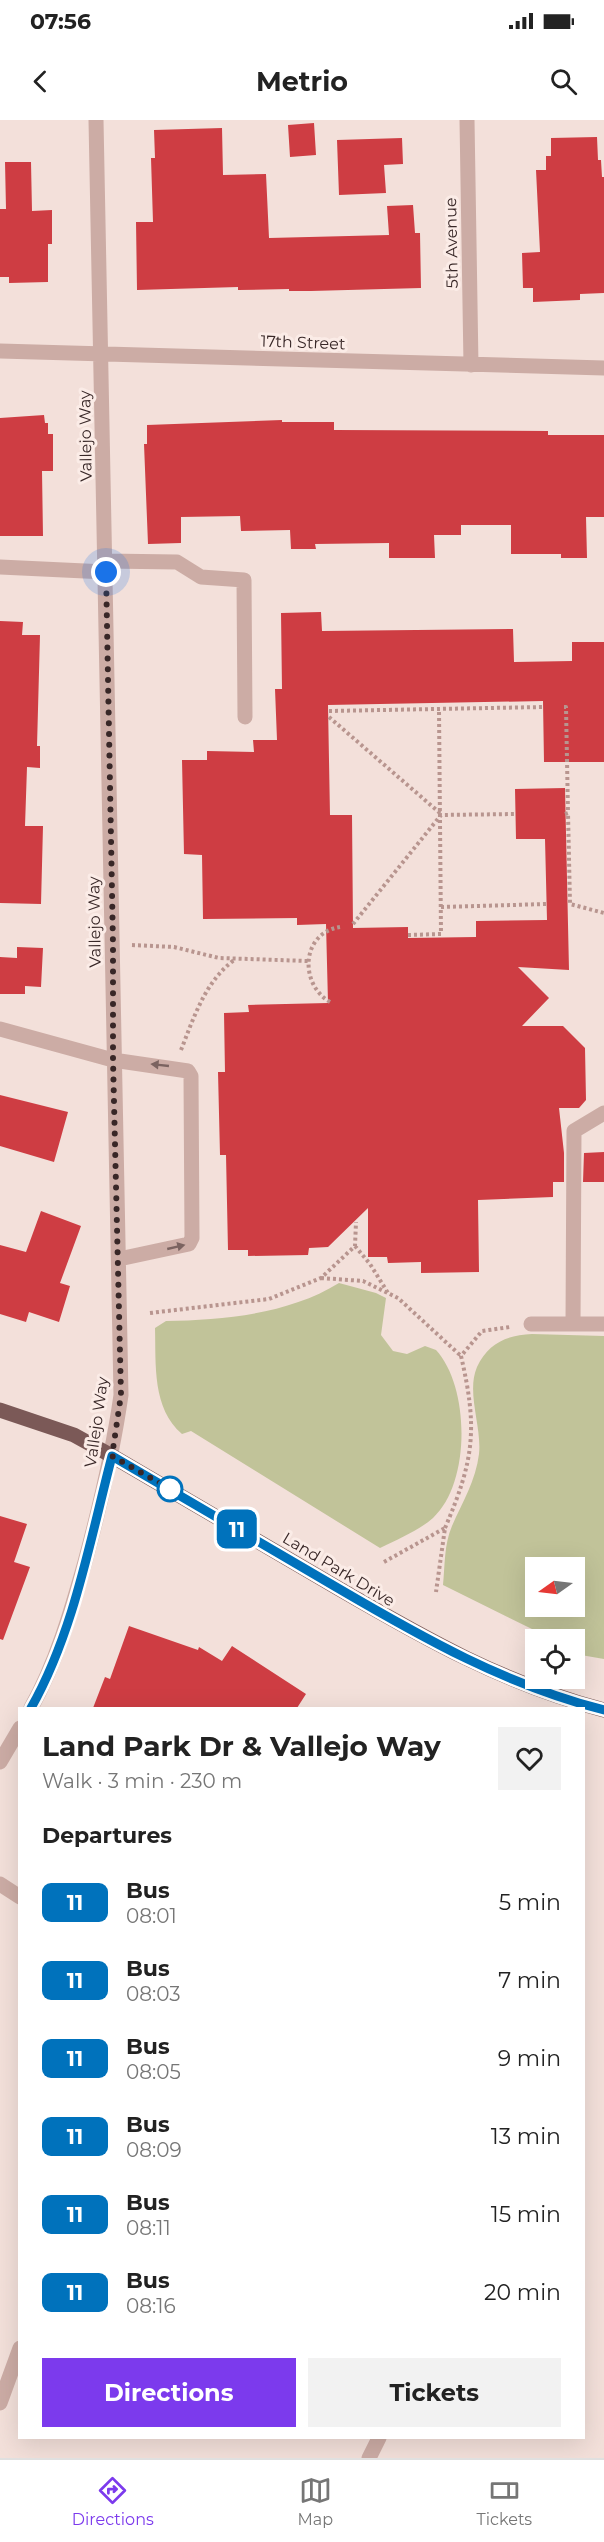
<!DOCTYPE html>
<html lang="en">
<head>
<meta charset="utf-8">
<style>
	:root { --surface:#fff; --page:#f2f2f2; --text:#222; --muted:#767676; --line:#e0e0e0; --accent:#7c3aed }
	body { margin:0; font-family:Montserrat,sans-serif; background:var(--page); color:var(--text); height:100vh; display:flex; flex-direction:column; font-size:22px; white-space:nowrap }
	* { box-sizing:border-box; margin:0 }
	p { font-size:20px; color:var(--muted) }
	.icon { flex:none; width:33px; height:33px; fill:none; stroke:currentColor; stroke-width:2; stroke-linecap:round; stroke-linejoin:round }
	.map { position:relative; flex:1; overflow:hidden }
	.side { position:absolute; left:18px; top:1587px; width:567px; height:732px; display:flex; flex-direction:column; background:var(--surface); border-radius:0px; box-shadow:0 6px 24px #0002 }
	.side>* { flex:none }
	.badge { padding:0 12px; border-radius:9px; font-size:21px; line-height:39px }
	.needle { width:39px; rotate:256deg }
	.buttons { position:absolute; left:525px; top:1437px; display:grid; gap:12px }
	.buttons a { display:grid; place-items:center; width:60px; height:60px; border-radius:0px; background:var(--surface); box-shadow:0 6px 24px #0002; font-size:30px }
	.you { position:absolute; width:30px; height:30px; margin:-15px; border:4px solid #fff; border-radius:50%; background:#1a73e8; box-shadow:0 0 0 9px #1a73e833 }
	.map>.badge { position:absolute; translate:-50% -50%; box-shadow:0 0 0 3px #fff }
	h2 { padding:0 24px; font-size:22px; line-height:54px }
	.round { display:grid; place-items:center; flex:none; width:63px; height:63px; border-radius:0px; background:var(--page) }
	.overview { display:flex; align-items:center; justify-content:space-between; height:102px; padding:0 24px }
	h1 { font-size:28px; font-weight:700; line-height:45px }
	.cta { display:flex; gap:12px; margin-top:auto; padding:12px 24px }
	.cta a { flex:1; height:69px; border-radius:0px; background:var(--accent); color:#fff; font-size:24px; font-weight:700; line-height:69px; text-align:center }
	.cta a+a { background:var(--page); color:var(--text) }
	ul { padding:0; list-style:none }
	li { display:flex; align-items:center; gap:18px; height:78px; padding:0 24px }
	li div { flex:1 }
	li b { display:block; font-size:22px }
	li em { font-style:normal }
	li .badge { min-width:66px; font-weight:700; text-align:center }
	.status { display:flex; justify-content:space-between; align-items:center; height:42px; padding:0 30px; background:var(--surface); direction:ltr }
	.status svg { height:16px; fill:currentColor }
	header { display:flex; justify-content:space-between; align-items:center; height:78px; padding:0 24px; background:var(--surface); font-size:27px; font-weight:700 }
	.tab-bar { display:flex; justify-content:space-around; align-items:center; height:84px; border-top:2px solid var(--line); background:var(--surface); font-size:16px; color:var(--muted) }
	.tab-bar a { display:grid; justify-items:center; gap:3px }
	.tab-bar .selected { color:var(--accent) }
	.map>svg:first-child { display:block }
	.green { fill:#c1c399; fill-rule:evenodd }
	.building { fill:#ce3d43 }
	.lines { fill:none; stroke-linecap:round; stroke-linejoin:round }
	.path { stroke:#b8958f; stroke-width:4; stroke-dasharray:3 3; stroke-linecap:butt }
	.minor { stroke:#ccaca5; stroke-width:15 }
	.major { stroke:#7b5957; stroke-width:15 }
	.oneway { fill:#7b6360 }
	.line-casing { stroke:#fff; stroke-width:14 }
	.line { stroke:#0072bc; stroke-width:9 }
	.walk { stroke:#382727; stroke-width:6; stroke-dasharray:0 10.8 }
	.stop-dot { fill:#fff; stroke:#0072bc; stroke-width:3 }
	.labels { text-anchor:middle; stroke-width:6; stroke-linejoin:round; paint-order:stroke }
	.street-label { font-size:16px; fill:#382727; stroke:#fbece7 }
</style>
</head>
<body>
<div class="status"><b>07:56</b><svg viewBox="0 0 49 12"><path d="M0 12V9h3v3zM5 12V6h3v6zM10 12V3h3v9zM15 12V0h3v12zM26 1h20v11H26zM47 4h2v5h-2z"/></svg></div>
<header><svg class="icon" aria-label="back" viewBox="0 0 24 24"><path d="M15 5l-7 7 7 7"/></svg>Metrio<svg class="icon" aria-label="search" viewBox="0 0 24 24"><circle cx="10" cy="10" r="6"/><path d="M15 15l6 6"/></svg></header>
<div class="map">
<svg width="604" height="2338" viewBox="0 0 604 2338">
	<rect width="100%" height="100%" fill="#f3e0da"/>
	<path class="green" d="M339,1163L376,1173L386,1178L381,1215L393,1231L407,1234L425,1226L436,1230C470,1267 471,1363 433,1398C418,1411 398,1419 380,1428L191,1311L182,1314C152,1288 156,1245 155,1208L166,1201C224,1200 289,1194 339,1163Z
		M532,1214L604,1216V1539L575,1534L574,1520L537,1519L536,1511L443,1465C445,1446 444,1424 452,1406C462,1383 476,1360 479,1334C482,1306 466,1273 477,1247C488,1223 507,1215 532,1214ZM536,1448H574V1486H536Z"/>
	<path class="building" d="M314,3L316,35L290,37L288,5Z
		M222,8L223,55L266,54L269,118L389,115L387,86L413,85L415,113H420L421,168L311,171H289V169L238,170V167L137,170L136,102H153L151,38H155L154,10Z
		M597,17L598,40H601L602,57H604V173L580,174V180L533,182V168H523L522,133L540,132L536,50H546V36H551V18Z
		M402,18L403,44L384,45L386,73L339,75L337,20Z
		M5,42H31L32,91L52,90V124H48V162L9,163V157H0V89H6Z
		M44,295L45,303H48V314H53V351H42L43,416H0V298Z
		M282,300V302H334V310L548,311V315H604V397H586L587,438H561V434H511V405H461V415H434L435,438H389V423L315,424L316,429H291L290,410L241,411L240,396L181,397V423L148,424L144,324H147V305Z
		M321,492L322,511L513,509L514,542L572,541V522H604V642H544L543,581L328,585L330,695H352L353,808L408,807V818L476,817V801L547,800L545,719H516L515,669L565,668L569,850L518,847L549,878L522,906H563L585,928L586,980L579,988H559L564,1033V1062H553V1077L478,1080L479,1152L421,1153V1142L388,1143L387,1137H368V1088L328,1127L309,1128L308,1135L248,1136V1130H228L226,1035H220L218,952H225L224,893L249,892L248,885L328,883L326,804L297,805V798L203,799L202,735L184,734L182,640H207V631L254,632L253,620H277L275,569H282L281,493Z
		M0,501L23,502L22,515H40L37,626H40V648L27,647L25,706H43L41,784L0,783Z
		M17,827L43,828L41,867L25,866V874H0V837L17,838Z
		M0,975L68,992L54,1042L0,1026Z
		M604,1032V1062H583L584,1033Z
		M41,1091L81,1106L60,1163L70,1166L59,1202L29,1192L26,1202L0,1194V1125L26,1132Z
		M0,1396L27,1404L14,1442L30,1447L3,1520L0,1519Z
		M129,1506L198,1530L199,1527L222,1541L232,1526L306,1574L297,1588H93L105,1557L110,1559Z"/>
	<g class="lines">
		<path class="path" d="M564,587H566L568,693
			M329,591L543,587
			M329,597L441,694
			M565,694L568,693L570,784L604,793
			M441,787L547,784
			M353,804L441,695L515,694
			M408,815L441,814L439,590
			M132,825L174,827L219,838L308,841
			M330,882C299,864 301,813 340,807
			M181,930C194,897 205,862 234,840
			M355,1126L370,1144L388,1173
			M321,1158L363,1161L398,1178L461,1236
			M150,1193L269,1179L321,1158L355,1126L356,1102
			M445,1408C474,1340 478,1309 461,1236L482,1211L510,1207
			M384,1442L445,1408L436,1472"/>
		<path class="minor" d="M467,0L471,245
			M0,231L604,248
			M106,441L177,442L201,457L244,460L245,597
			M0,447L106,452
			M0,909L113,940L188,951L191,956L192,1118L189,1124L119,1139
			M531,1204H604
			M573,1204L574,1011L604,993
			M31,1588C56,1543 71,1492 85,1442C100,1386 113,1332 121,1275L96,0
			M0,1642L20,1608
			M0,1764L20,1777
			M0,2283L20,2228
			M369,2338L379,2318"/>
		<path class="major" d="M0,1290L74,1315L112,1336C187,1380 262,1424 336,1467C424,1518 504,1564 604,1590"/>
	</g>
	<defs><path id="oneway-solid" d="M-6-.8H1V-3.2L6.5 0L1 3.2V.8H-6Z" transform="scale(1.5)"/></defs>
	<g class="oneway">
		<use href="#oneway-solid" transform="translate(160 945) rotate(-174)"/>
		<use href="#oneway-solid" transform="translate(176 1127) rotate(-13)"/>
	</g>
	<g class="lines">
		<defs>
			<path id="line" d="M31,1588C74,1512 90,1420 112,1336C187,1380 262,1424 336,1467C423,1518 506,1565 604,1590"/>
		</defs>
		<use href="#line" class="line-casing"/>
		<use href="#line" class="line"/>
		<path class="walk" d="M106,452L113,825V940L121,1275L112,1336L170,1369"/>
	</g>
	<circle class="stop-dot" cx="170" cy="1369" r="12"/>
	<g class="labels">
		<g class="street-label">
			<text transform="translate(451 123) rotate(-91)" y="6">5th Avenue</text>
			<text transform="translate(303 222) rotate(2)" y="6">17th Street</text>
			<text transform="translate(85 316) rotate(-91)" y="6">Vallejo Way</text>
			<text transform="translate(94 802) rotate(-91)" y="6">Vallejo Way</text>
			<text transform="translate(96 1302) rotate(-82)" y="6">Vallejo Way</text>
			<text transform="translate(339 1449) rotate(31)" y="6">Land Park Drive</text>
		</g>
	</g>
</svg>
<div class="buttons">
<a><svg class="needle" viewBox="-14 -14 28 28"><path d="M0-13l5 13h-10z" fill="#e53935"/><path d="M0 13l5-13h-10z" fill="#767676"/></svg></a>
<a><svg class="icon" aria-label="locate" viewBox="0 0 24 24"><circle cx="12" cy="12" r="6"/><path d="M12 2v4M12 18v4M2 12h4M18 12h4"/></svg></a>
</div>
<div class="you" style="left:106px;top:452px"></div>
<b class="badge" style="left:237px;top:1409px;background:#0072bc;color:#fff">11</b>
<section class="side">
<div class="overview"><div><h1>Land Park Dr &amp; Vallejo Way</h1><p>Walk · 3 min · 230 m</p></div><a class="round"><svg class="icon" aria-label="heart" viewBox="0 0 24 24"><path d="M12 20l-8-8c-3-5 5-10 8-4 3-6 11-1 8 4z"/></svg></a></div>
<h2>Departures</h2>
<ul>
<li><span class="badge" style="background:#0072bc;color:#fff">11</span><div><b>Bus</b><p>08:01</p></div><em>5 min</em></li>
<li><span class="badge" style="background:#0072bc;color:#fff">11</span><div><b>Bus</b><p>08:03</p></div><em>7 min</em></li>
<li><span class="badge" style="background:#0072bc;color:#fff">11</span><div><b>Bus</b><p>08:05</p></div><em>9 min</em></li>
<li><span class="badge" style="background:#0072bc;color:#fff">11</span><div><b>Bus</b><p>08:09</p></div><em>13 min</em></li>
<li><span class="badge" style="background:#0072bc;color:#fff">11</span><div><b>Bus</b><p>08:11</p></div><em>15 min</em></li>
<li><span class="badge" style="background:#0072bc;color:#fff">11</span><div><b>Bus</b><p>08:16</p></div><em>20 min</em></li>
</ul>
<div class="cta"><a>Directions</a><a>Tickets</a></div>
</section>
</div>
<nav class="tab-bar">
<a class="selected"><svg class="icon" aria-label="directions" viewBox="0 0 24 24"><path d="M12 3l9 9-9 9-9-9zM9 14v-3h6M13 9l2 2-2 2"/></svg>Directions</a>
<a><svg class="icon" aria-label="map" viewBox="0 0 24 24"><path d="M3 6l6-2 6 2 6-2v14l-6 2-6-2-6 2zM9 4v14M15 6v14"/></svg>Map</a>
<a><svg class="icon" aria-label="tickets" viewBox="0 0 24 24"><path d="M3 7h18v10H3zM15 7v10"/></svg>Tickets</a>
</nav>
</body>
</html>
